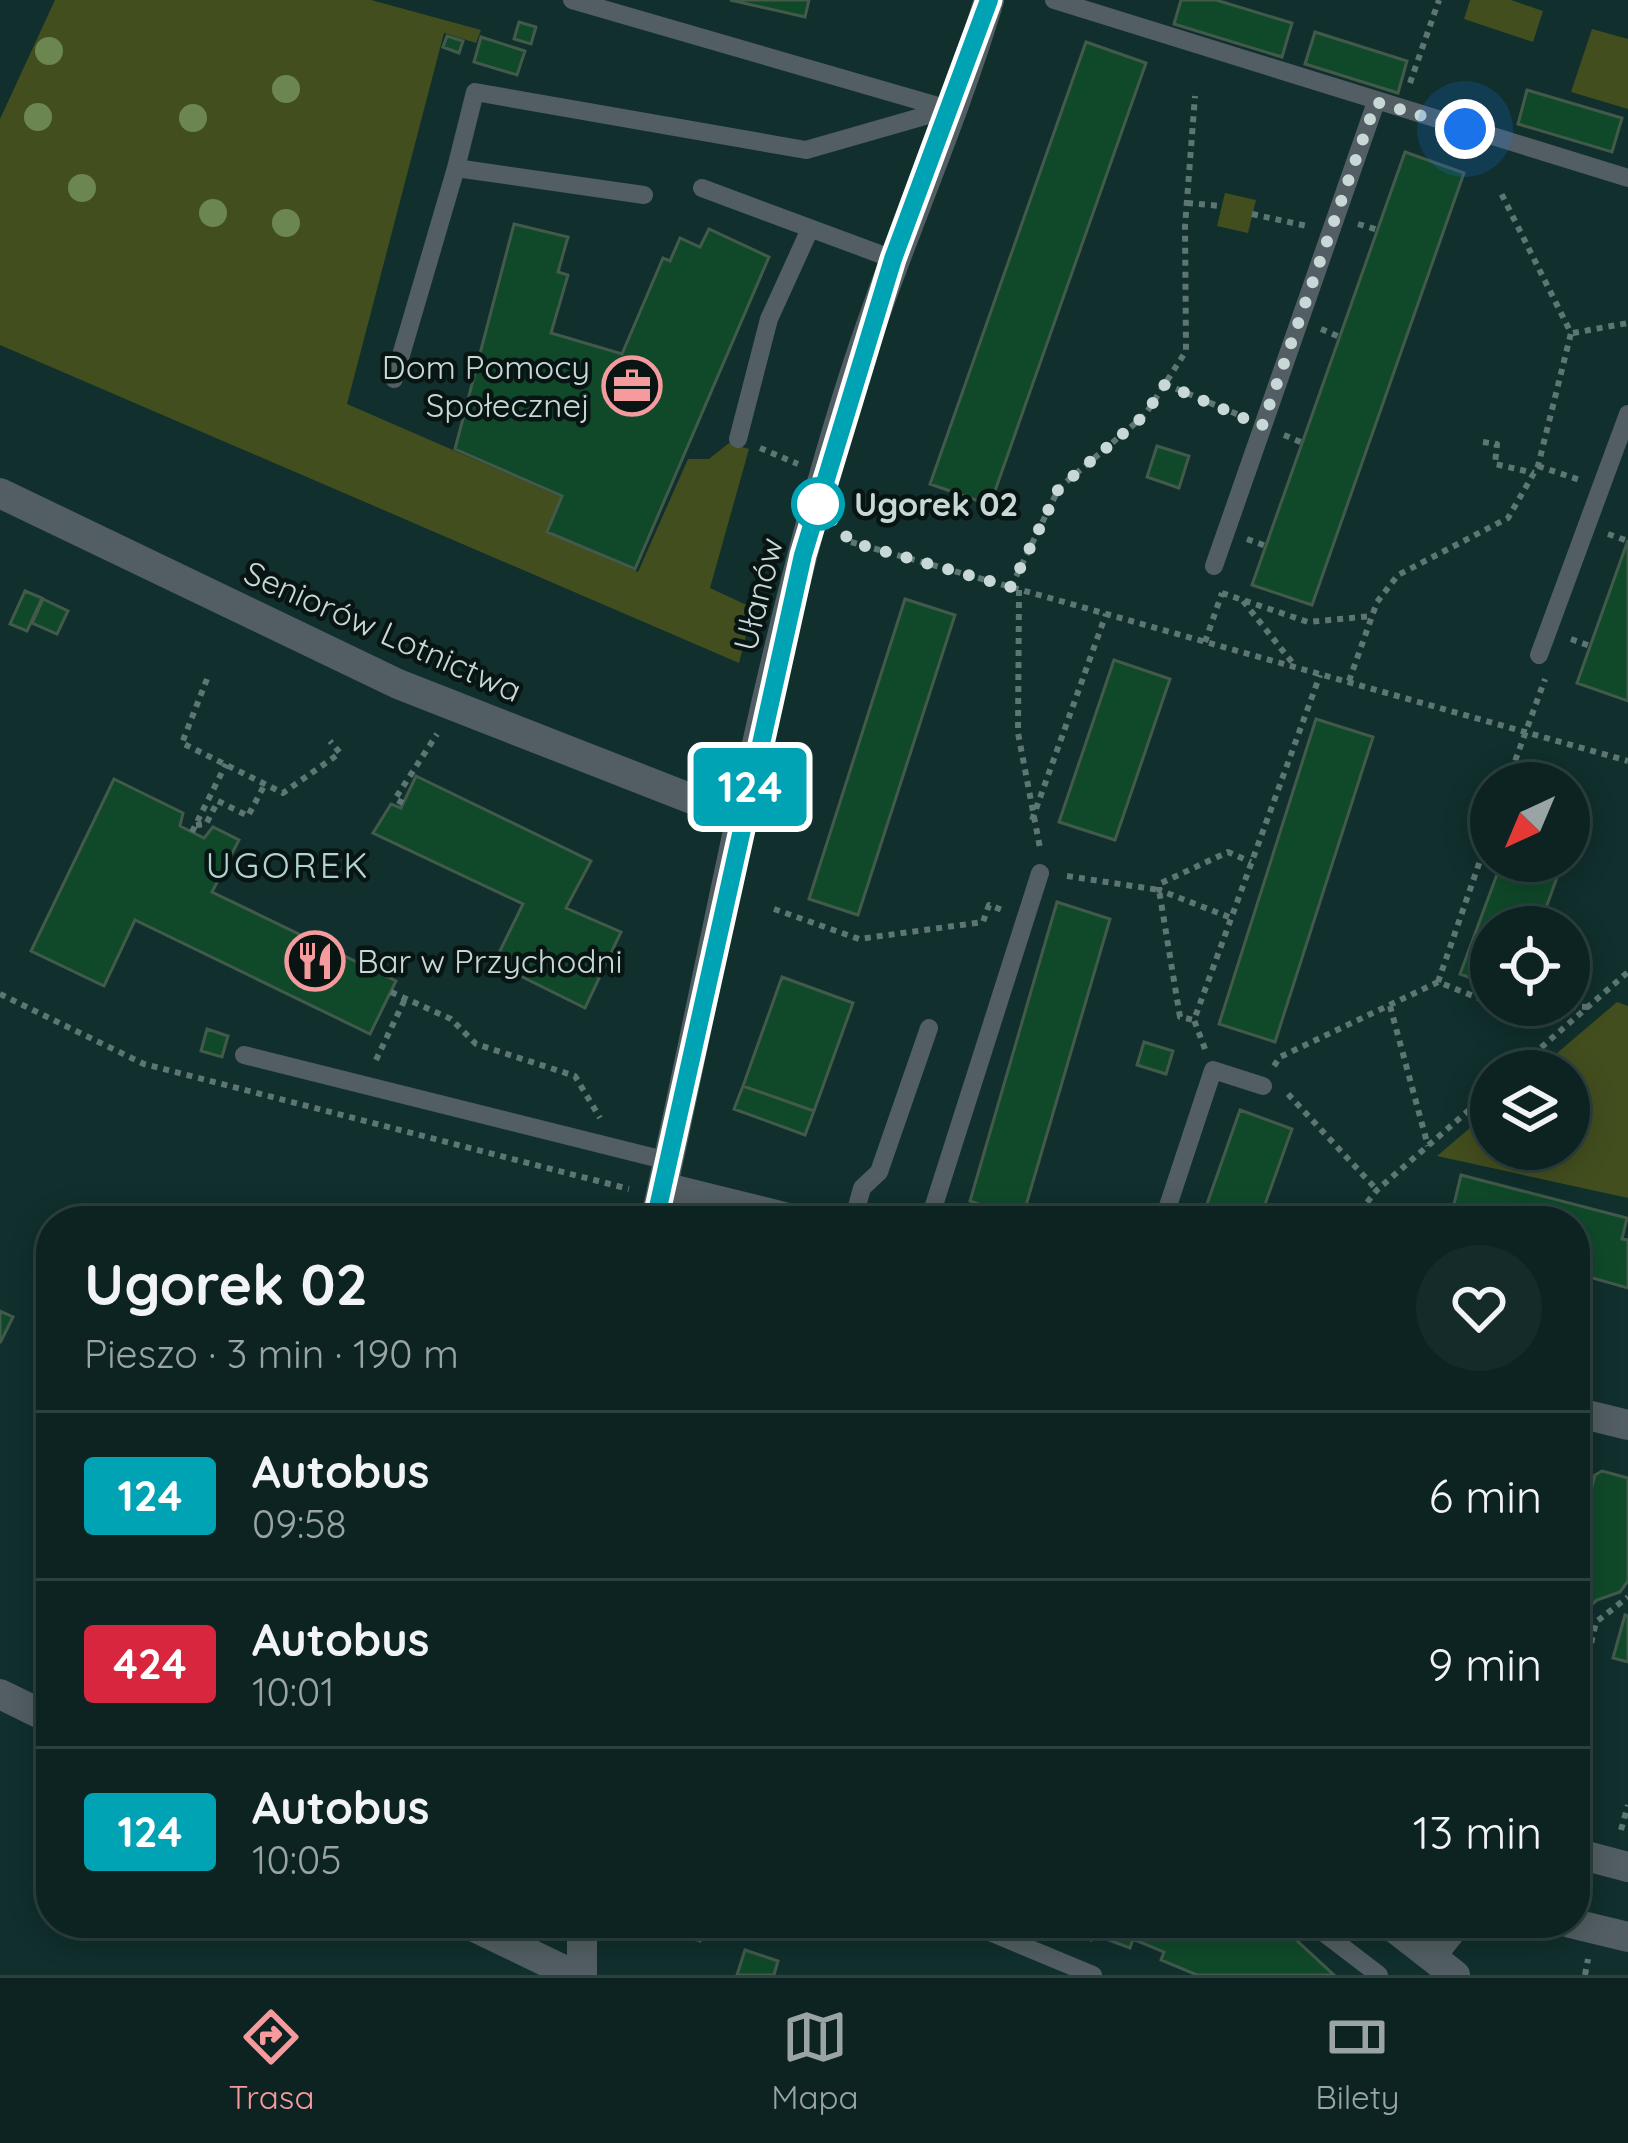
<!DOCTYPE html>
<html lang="pl">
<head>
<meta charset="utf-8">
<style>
	:root { --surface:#0c2322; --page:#152b2a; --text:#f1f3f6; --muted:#9aa4a5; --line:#2c4040; --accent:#f59b9e }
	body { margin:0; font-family:Quicksand,sans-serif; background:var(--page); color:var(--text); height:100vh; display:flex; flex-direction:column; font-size:45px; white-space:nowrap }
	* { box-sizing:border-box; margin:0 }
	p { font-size:39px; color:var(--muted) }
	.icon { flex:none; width:66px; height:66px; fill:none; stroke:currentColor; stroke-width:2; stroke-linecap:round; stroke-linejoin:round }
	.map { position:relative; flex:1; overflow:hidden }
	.details { position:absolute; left:36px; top:1206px; width:1554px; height:732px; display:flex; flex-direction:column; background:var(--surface); border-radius:48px; box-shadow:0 6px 30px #0003,0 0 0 3px var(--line) }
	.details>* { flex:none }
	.badge { padding:0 24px; border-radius:9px; font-size:42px; line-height:78px }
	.needle { width:78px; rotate:224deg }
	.fabs { position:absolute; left:1470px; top:762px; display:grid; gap:24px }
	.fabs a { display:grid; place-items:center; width:120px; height:120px; border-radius:50%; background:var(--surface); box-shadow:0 6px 30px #0003,0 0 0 3px var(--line); font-size:60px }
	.you { position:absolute; width:60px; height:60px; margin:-30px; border:9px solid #fff; border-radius:50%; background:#1a73e8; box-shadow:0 0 0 18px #1a73e833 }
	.map>.badge { position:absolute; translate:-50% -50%; box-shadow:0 0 0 6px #fff }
	.round { display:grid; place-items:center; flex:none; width:126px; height:126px; border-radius:63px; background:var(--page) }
	.overview { display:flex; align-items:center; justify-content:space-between; height:204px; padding:0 48px }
	h1 { font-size:57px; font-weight:700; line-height:90px }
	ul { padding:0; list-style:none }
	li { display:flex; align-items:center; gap:36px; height:168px; padding:0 48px; border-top:3px solid var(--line) }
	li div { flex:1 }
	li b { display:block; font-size:45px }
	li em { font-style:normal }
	li .badge { min-width:132px; font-weight:700; text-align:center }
	.tab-bar { display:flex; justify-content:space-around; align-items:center; height:168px; border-top:3px solid var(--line); background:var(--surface); font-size:33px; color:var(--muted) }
	.tab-bar a { display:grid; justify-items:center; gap:6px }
	.tab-bar .active { color:var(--accent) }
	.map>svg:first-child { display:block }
	.green { fill:#434e1e }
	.building { fill:#10492a; stroke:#435a4b; stroke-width:3 }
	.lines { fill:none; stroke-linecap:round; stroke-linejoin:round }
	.path { stroke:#5d7674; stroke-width:6; stroke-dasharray:6 6; stroke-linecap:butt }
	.lane { stroke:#525e63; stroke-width:18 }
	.street { stroke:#525e63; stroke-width:30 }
	.tree { fill:#6b864f }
	.line-casing { stroke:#fff; stroke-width:27 }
	.line { stroke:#00a3b4; stroke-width:18 }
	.walk { stroke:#c7d8d6; stroke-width:12; stroke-dasharray:0 21.6 }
	.stop-dot { fill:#fff; stroke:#00a3b4; stroke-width:6 }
	.labels { text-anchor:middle; stroke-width:9; stroke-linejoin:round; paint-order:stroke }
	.poi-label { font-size:33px; fill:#c7d8d6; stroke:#081513; text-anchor:end }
	.stop-label { font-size:33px; font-weight:bold; fill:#c7d8d6; stroke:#081513; text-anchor:start }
	.street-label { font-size:33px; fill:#c7d8d6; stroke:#081513 }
	.neighbourhood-label { font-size:36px; letter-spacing:3px; fill:#b1d4d0; stroke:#081513 }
</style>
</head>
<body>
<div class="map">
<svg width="1628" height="1975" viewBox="0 0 1628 1975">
	<rect width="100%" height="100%" fill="#102f2d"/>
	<path class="green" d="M55,0H371L481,30L476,43L444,33L347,404L561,497L546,532L638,572L688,459H709L729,443L749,449L710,588L753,608L739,663L0,345V119Z
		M1470,0H1511L1543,11L1533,42L1464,19Z
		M1592,29L1628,39V109L1571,92Z
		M1225,193L1256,200L1248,233L1217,226Z
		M1617,1002L1628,1006V1198L1437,1156L1491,1110V1149H1569V1071H1536Z"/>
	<path class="building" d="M730,0H809L805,17Z
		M1181,0H1216L1292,23L1282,57L1174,24Z
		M519,22L536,27L531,44L514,39Z
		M1315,32L1407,61L1398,93L1305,64Z
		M447,36L463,41L459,53L443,47Z
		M481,37L525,51L517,75L474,62Z
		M1086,42L1146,63L990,505L930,484Z
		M1527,90L1622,118L1612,152L1518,124Z
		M1405,152L1464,173L1312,605L1252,585Z
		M514,224L568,237L558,272L568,275L551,333L622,354L663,258L670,261L680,238L700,247L709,229L769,257L635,569L547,532L562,496L455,449Z
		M1157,446L1189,456L1179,488L1147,477Z
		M1628,540V701L1577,683Z
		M25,591L42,598L27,631L10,624Z
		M43,599L68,611L57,634L32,623Z
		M905,599L955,615L858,915L809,899Z
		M1114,660L1170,679L1115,840L1059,822Z
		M1316,719L1373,737L1275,1042L1219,1024Z
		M416,776L591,861L566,908L621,932L585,1008L494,963L523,904L373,833L391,804L401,808Z
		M114,779L183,813L180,826L204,838L213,827L239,840L212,892L396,981L370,1034L135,920L104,986L31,951Z
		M1502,861H1563L1539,927H1491V985L1460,974Z
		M1057,902L1110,919L1022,1219L970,1201Z
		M782,977L853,1003L814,1111L743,1086Z
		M207,1029L228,1036L222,1057L201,1051Z
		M1144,1042L1173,1051L1166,1074L1137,1065Z
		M743,1086L814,1111L805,1135L734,1109Z
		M1240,1110L1292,1129L1259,1221H1201Z
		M1461,1175L1627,1218L1622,1239L1628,1240V1288L1589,1277L1591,1269L1575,1264V1221H1450Z
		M0,1311L13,1317L0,1343Z
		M1602,1471L1628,1478V1581L1620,1592L1597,1600L1575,1619V1544L1586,1543L1589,1530L1581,1528L1595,1475Z
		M1625,1615L1628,1616V1662L1613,1658Z
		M1575,1718L1586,1742L1575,1749Z
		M650,1923H706L700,1941Z
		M785,1923H832L827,1937Z
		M1058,1923H1261L1294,1938L1334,1975H1197L1161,1960L1164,1952L1133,1939L1130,1948L1093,1934L1091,1940Z
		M745,1950L778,1961L774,1975H737Z"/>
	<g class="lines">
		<path class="path" d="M1410,83L1439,0
			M1187,203L1221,206
			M1252,214L1307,226
			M1358,224L1378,230
			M1321,329L1340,337
			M1573,333L1628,323
			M1165,384L1239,415
			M1284,435L1303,443
			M1483,442L1497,444L1495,464L1534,473
			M760,448L798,464
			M1538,466L1580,480
			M1608,534L1628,541
			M1247,539L1266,546
			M851,542L1628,761
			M1011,587L1059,488L1145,415L1186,351L1185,226L1195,96
			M1019,590L1018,733L1040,848
			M1222,593L1308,622L1372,616
			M1243,601L1295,666
			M1571,639L1590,646
			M1205,642L1222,593
			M207,679L182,743L283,793L340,753L330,741
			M1349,681L1377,602L1398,575L1508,518L1538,466L1571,333L1501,193
			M1507,783L1545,679
			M403,803L395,799L437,734
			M1032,820L1106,614
			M196,825L206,824L218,801L248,816L265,784
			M192,832L226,764
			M1067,876L1159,890L1180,1017L1194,1020
			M774,909L859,939L983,922L989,905L1002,910
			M1229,917L1159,890V884L1228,852L1251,862
			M1438,982L1491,829
			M391,992L451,1019L476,1044L575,1076L600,1118
			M0,994L144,1064L629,1189
			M1498,1005L1588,1007
			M1390,1006L1428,1146
			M1205,1049L1194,1020L1320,675
			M376,1060L405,999
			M1274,1066L1280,1057L1438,982L1491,1003
			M1514,1071L1628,972
			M1288,1094L1377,1190
			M1352,1221L1377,1190L1491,1091
			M1583,1678L1596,1622L1628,1597
			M1621,1830L1628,1805
			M1585,1975L1588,1959"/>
		<path class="lane" d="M572,0L948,109
			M1054,0L1628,178
			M702,188L893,259
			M644,195L456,168L475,92L806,150L949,109
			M394,379L456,168
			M738,439L769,319L810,229
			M1214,566L1376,102
			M1539,655L1628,414
			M244,1055L668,1161
			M853,1221L862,1188L879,1172L929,1028
			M929,1221L1040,873
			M1163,1221L1213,1070L1263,1086
			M968,1923L1093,1975
			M1311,1923L1379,1975"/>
		<path class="street" d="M0,493L398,684L743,819
			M663,1187L800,1221
			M655,1221C717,946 764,665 848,395C889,261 949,134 989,0
			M1575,1412L1628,1425
			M0,1694L51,1719
			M1575,1853L1628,1867
			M466,1923L574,1975
			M1388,1923L1455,1975
			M1570,1923L1628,1937
			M1431,1956L1457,1923
			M582,1975V1923"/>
	</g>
	<g class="tree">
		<circle cx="49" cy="51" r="14"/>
		<circle cx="286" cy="89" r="14"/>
		<circle cx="38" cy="117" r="14"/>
		<circle cx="193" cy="118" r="14"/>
		<circle cx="82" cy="188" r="14"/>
		<circle cx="213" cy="213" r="14"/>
		<circle cx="286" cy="223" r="14"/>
	</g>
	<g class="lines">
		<defs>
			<path id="line" d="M655,1221L803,555L893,259L989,0"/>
		</defs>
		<use href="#line" class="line-casing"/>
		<use href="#line" class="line"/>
		<path class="walk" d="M818,504L851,542L1011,587L1059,488L1145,415L1165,384L1262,426L1376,102L1465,129"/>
	</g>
	<defs>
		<symbol id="office-ring" viewBox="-11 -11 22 22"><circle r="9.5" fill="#081513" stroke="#f59b9e" stroke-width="1.5"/><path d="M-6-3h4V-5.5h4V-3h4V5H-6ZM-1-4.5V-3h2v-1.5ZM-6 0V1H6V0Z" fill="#f59b9e"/></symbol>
		<symbol id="restaurant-ring" viewBox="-11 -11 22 22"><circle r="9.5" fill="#081513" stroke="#f59b9e" stroke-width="1.5"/><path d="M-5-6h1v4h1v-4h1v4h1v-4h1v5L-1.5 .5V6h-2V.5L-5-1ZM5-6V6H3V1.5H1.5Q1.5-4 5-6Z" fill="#f59b9e"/></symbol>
	</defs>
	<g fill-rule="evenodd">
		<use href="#office-ring" x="599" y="353" width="66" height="66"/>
		<use href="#restaurant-ring" x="282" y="928" width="66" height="66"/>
	</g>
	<circle class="stop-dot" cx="818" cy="504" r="24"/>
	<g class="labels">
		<g class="poi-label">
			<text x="590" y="379">Dom Pomocy<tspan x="590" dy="38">Społecznej</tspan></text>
			<text x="357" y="973" text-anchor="start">Bar w Przychodni</text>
		</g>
		<g class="stop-label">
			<text x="854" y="516">Ugorek 02</text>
		</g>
		<g class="street-label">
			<text transform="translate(758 594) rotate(-76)" y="12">Ułanów</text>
			<text transform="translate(383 631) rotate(24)" y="12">Seniorów Lotnictwa</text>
		</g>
		<g class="neighbourhood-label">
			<text x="288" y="878">UGOREK</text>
		</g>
	</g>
</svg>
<div class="fabs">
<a><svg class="needle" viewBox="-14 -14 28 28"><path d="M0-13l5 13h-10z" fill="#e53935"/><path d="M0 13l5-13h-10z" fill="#9aa4a5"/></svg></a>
<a><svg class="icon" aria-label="locate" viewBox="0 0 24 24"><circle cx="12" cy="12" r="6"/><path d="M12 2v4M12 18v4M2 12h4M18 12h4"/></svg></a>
<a><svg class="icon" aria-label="layers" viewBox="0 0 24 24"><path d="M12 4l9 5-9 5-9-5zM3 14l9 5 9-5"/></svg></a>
</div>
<div class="you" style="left:1465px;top:129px"></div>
<b class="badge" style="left:750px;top:787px;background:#00a3b4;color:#fff">124</b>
<section class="details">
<div class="overview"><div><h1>Ugorek 02</h1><p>Pieszo · 3 min · 190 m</p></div><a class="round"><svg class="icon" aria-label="heart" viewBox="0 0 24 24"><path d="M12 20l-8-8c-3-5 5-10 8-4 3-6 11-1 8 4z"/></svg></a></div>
<ul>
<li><span class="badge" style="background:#00a3b4;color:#fff">124</span><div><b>Autobus</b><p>09:58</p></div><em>6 min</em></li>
<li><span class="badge" style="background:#d7263d;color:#fff">424</span><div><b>Autobus</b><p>10:01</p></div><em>9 min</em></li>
<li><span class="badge" style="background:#00a3b4;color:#fff">124</span><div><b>Autobus</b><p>10:05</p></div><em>13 min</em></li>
</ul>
</section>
</div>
<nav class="tab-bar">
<a class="active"><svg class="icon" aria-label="directions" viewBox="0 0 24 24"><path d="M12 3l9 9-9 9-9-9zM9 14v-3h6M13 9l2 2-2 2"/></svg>Trasa</a>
<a><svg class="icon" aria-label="map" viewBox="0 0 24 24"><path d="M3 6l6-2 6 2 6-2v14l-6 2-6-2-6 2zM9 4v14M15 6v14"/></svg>Mapa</a>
<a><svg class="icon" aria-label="tickets" viewBox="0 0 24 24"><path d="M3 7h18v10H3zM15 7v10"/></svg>Bilety</a>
</nav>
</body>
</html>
